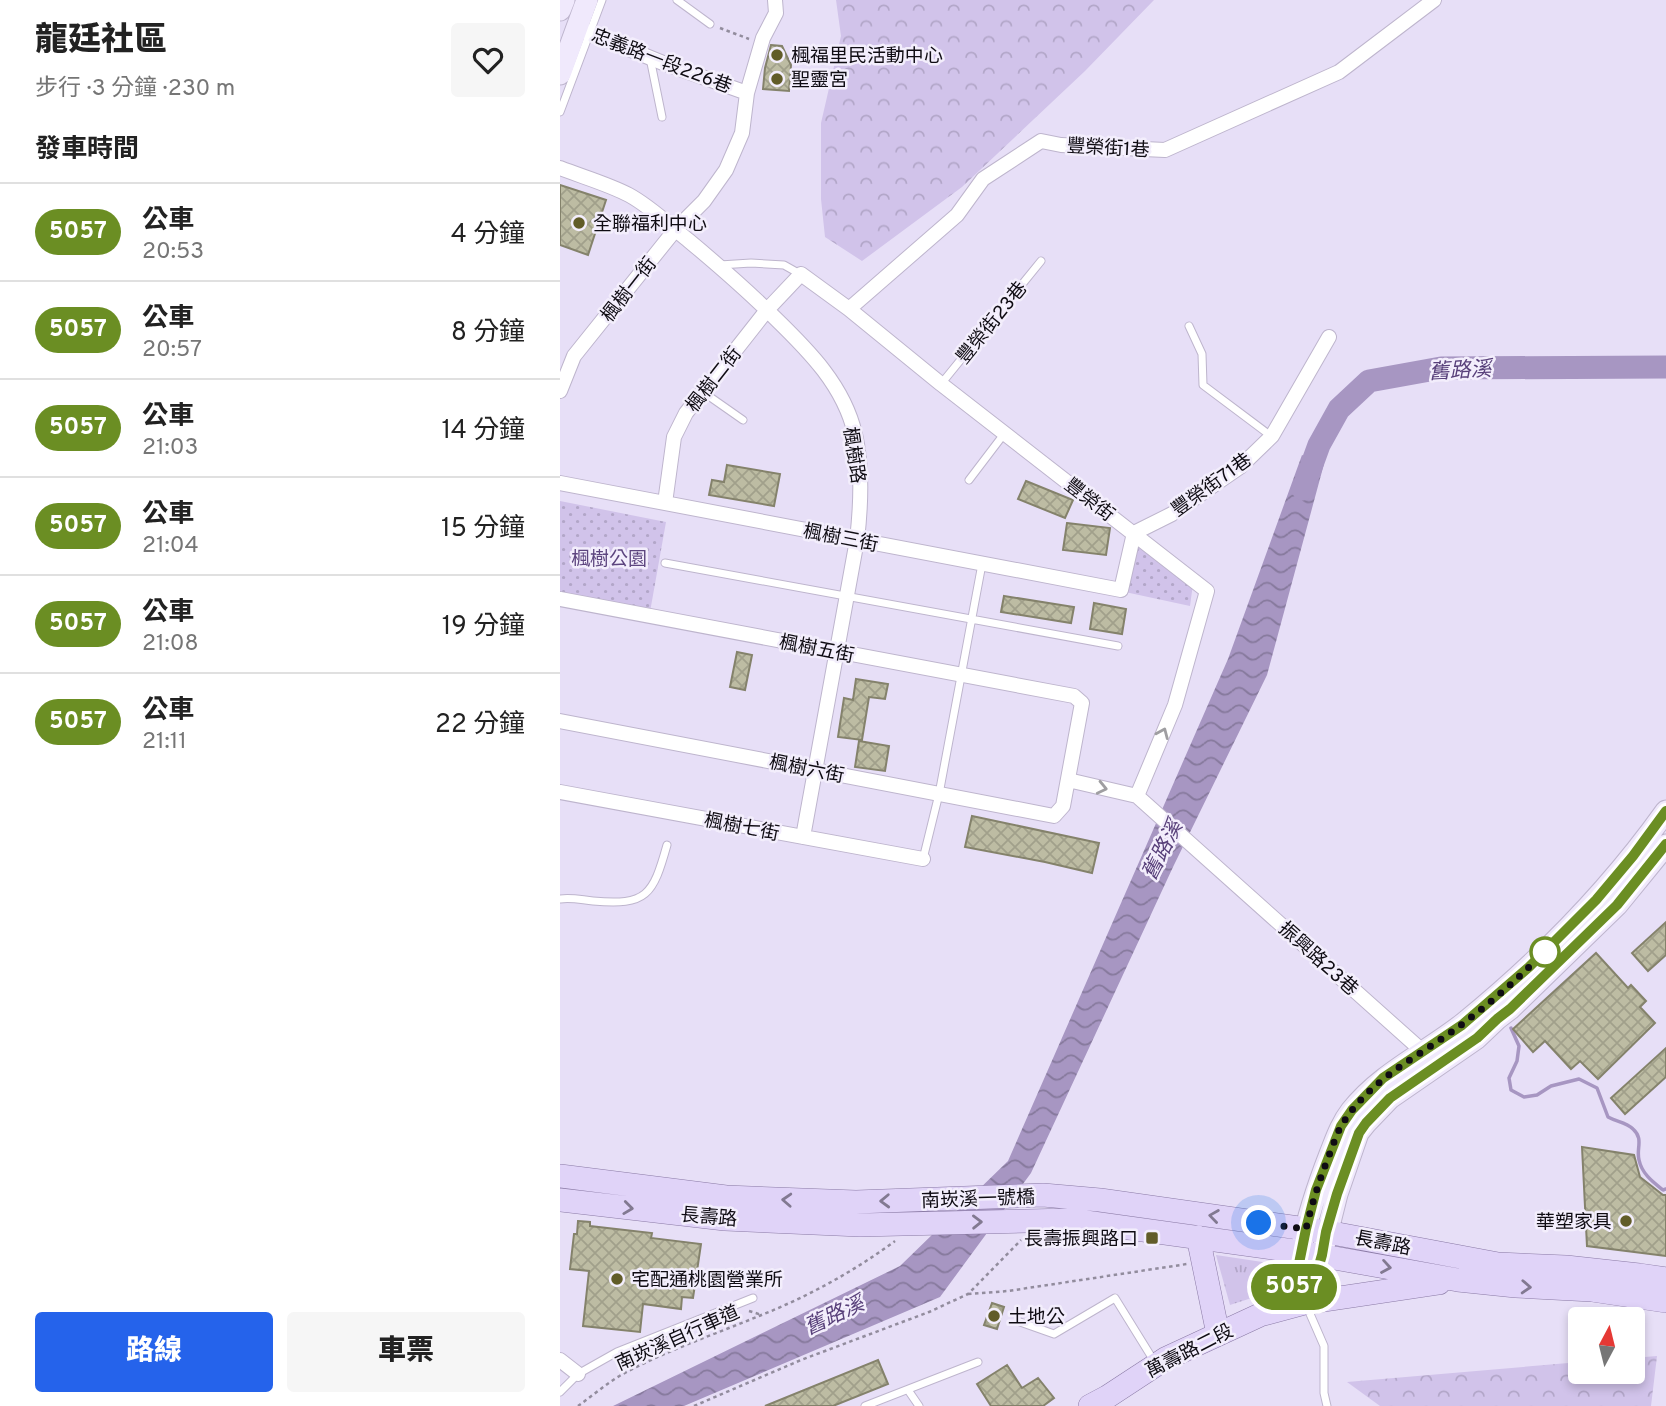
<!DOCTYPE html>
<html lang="zh-TW">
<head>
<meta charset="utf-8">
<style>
	:root { --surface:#fff; --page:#f6f6f6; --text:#222; --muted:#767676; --line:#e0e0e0; --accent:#2563eb }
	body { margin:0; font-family:Overpass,"Noto Sans TC",sans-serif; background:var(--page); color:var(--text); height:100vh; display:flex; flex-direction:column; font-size:26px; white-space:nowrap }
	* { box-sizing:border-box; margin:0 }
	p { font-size:23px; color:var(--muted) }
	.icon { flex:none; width:38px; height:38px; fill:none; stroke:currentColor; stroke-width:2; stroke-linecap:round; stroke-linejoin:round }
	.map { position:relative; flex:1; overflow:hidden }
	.drawer { display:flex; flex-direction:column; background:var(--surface); width:560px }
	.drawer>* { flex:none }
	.badge { padding:0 14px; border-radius:23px; font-size:24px; line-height:46px }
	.needle { width:46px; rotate:7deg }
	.buttons { position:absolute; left:1008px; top:1307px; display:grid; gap:14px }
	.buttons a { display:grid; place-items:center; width:77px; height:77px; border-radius:7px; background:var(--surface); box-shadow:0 4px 10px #0003; font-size:35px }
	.you { position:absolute; width:35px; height:35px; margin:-18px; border:5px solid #fff; border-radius:50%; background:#1a73e8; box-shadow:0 0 0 10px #1a73e833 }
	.map>.badge { position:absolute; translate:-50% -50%; box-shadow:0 0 0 4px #fff }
	h2 { padding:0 35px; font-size:26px; line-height:63px }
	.round { display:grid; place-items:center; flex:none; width:74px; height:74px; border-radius:7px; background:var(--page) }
	.overview { display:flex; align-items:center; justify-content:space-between; height:119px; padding:0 35px }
	h1 { font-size:33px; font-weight:800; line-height:52px }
	.primary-button { display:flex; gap:14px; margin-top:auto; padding:14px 35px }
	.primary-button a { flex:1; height:80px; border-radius:7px; background:var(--accent); color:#fff; font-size:28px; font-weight:800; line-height:80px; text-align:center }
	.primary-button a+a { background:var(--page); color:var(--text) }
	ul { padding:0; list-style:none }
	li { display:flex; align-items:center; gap:21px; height:98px; padding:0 35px; border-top:2px solid var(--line) }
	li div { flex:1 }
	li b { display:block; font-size:26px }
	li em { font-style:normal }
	li .badge { min-width:77px; font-weight:700; text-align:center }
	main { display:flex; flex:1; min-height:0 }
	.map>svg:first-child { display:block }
	.grass { fill:url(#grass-tufts) }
	.forest { fill:url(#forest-crowns) }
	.park { fill:url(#park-dots) }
	.water { fill:url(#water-waves) }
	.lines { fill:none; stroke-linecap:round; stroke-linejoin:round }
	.stream { stroke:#a796c2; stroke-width:3.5 }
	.river { stroke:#a796c2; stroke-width:23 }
	.building { fill:url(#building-cross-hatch); stroke:#84826b; stroke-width:2 }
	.lane-casing { stroke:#beb5cd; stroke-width:9 }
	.street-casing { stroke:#beb5cd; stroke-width:16 }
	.secondary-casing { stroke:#beb5cd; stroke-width:23 }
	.primary-casing { stroke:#8a7aa5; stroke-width:24 }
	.path { stroke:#928c9d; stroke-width:2.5; stroke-dasharray:3.5 3.5; stroke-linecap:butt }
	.lane { stroke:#fff; stroke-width:7 }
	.street { stroke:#fff; stroke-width:14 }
	.secondary { stroke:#f0e9fc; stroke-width:21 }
	.primary { stroke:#e0d3f8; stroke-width:23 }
	.oneway { stroke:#9f9ea1 }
	.oneway2 { stroke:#827991 }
	.line-casing { stroke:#fff; stroke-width:16 }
	.line { stroke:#6b8e23; stroke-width:10 }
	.walk { stroke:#0f0c13; stroke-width:7; stroke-dasharray:0 12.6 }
	.poi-dot { fill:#615c28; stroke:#f3eefc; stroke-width:2.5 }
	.stop-dot { fill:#fff; stroke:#6b8e23; stroke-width:3.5 }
	.labels { text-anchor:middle; stroke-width:5; stroke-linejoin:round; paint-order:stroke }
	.poi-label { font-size:19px; fill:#0f0c13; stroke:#f3eefc; text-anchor:start }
	.street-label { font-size:19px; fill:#0f0c13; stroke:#f3eefc }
	.park-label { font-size:19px; fill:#5d457f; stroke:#f3eefc }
	.water-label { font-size:21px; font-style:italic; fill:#58407a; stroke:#f3eefc }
</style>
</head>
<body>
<main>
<section class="drawer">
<div class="overview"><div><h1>龍廷社區</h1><p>步行 · 3 分鐘 · 230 m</p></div><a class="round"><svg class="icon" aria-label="heart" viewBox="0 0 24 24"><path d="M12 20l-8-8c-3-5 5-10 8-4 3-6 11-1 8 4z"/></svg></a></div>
<h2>發車時間</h2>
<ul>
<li><span class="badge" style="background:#6b8e23;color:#fff">5057</span><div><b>公車</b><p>20:53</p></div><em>4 分鐘</em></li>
<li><span class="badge" style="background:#6b8e23;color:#fff">5057</span><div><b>公車</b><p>20:57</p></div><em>8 分鐘</em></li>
<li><span class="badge" style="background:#6b8e23;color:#fff">5057</span><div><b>公車</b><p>21:03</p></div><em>14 分鐘</em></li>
<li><span class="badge" style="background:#6b8e23;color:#fff">5057</span><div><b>公車</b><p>21:04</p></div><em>15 分鐘</em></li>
<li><span class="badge" style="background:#6b8e23;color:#fff">5057</span><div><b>公車</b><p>21:08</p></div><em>19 分鐘</em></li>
<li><span class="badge" style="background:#6b8e23;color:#fff">5057</span><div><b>公車</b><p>21:11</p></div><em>22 分鐘</em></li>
</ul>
<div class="primary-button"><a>路線</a><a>車票</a></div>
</section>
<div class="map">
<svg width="1106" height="1406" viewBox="0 0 1106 1406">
	<defs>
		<pattern id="grass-tufts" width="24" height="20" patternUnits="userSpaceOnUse" patternTransform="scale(1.75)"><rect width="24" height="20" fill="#d1c3ea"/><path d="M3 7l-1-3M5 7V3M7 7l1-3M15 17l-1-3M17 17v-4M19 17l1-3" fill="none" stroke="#b2a6c8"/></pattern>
		<pattern id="forest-crowns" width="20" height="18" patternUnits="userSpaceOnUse" patternTransform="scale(1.75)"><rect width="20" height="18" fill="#d1c3ea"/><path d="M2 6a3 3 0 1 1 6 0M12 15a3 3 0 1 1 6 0" fill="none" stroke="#b2a6c8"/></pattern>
		<pattern id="park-dots" width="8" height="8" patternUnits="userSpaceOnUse" patternTransform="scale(1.75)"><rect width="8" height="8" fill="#d1c3ea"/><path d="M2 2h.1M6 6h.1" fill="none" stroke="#b2a6c8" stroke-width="1.8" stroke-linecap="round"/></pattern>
		<pattern id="water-waves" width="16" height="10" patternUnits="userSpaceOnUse" patternTransform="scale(1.75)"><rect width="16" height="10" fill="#a796c2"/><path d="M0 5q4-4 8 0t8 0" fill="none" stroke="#86799c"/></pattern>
		<pattern id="building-cross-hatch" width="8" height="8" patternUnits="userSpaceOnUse" patternTransform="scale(1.75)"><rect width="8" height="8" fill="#bdbca3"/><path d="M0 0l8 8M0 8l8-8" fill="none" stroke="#a1a08b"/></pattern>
	</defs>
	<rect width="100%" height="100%" fill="#e7dff7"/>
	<path class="grass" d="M656,1255L709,1263L704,1294L670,1305Z"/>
	<path class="forest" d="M276,0H594L525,71L402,187L302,261L265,237L261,199V123L281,36Z
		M1097,1356L1091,1406H820L787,1382L1020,1362V1372H1073V1358Z"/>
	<path class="park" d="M0,501L106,522L90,612L0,595Z
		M577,535L633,584L630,606L565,592Z"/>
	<path class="water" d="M742,455L764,464L707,675L613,867L471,1173L380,1297L124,1406H53L340,1266L448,1161L668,659Z"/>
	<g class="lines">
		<path class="stream" d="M951,1028L959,1046L957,1061L949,1078L951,1090L964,1097L977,1095L991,1086L1019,1079L1037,1088L1048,1117C1057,1122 1066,1122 1073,1129C1084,1139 1076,1148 1079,1160C1082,1174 1093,1182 1103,1190L1106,1189"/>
		<path class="river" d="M743,489L759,445L779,409L809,381L881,368L1106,367"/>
	</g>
	<path class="building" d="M211,45L222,46L231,65L229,91L203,89L205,68Z
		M0,185L46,200L28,255L0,245Z
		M167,465L220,474L214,506L149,495L152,480L164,482Z
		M466,481L513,500L505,518L458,499Z
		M507,523L550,528L546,555L503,550Z
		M444,596L514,607L511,623L441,612Z
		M534,603L566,609L562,634L530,629Z
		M177,652L192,655L185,690L170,687Z
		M296,679L328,684L325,699L309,697L302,740L278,737L284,698L293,700Z
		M299,741L329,746L325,771L295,767Z
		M412,816L539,843L532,873L485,862L405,847Z
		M1106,922V955L1088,971L1072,953Z
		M1036,953L1068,988L1071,985L1086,1001L1080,1007L1095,1023L1038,1079L1020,1061L1011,1069L985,1041L973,1052L953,1029Z
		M1106,1048V1077L1065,1114L1051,1098Z
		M1022,1147L1074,1155L1080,1177L1103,1195H1106V1256L1027,1246Z
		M18,1221L30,1222V1226L92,1233L91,1238L141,1244L133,1298L122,1297L121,1309L83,1304L80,1332L23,1326L29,1271L10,1269L14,1234H17Z
		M432,1303L444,1307L437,1329L424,1325Z
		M318,1360L328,1384L273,1406H205Z
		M447,1365L462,1388L478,1378L494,1398L483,1406H431L417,1384Z"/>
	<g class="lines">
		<defs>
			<path id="lane" d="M117,0L150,24
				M90,58L102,117
				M0,112L42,0
				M160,265L191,263L224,265L240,274
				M629,326L642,354L643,385L711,436
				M381,384L481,261
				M143,392L183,420
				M409,480L444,434
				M105,563L558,646
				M363,859L379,794L422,564
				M0,899C11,897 22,900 33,901C87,906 93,895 107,845
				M747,1307L764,1346V1393L767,1406
				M460,1322L494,1334L555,1298L594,1361
				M348,1390L359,1406
				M0,1392L18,1374L57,1352L193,1298
				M305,1406L418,1362"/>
			<path id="street" d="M17,28L103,63L187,93
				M0,168C23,177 48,184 69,195C91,207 109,225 128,240C158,265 187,290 215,318C249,351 284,386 295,434C303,468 301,505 297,540L243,837
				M289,309L397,215L423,179L481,141L501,145L605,150L779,72L874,0
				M0,391L14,356L115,230L144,201L166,170L182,133L187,93L203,38L216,13L215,0
				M0,483L561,590L574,533L612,514L664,478L680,467L712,436L769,337
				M105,503L114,437L126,413L207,310L241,274L289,309L381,384L647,591L615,705L577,796
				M0,599L514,696L522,703L503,806L494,816L0,721
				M508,780L577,796L869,1057
				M0,792L363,859
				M0,1360L18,1374"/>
			<path id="secondary" d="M0,10L4,0
				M0,74L27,0
				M742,1246C748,1214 758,1185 770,1154C776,1139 781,1124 791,1111C821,1073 866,1053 904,1023C980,961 1049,891 1106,811
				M764,1246L777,1194L798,1133L806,1123L830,1098L917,1038L937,1019L950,1009L1057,905L1106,845"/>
			<path id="primary" d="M0,1176L166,1197L296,1202L483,1195L540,1200L767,1232L938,1264
				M0,1200L165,1219L300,1225L511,1220L741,1252L898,1280L956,1286L1032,1290L1106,1301
				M638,1237L658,1334
				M741,1252L734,1288L745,1303
				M925,1270L938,1264L1006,1267L1079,1275L1106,1279
				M745,1303L752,1289L762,1255
				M530,1406L547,1397L605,1359L700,1315L745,1303L879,1283"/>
		</defs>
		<use href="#lane" class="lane-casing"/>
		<use href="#street" class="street-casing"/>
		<use href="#secondary" class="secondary-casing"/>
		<use href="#primary" class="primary-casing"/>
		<path class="path" d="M160,28L189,39
			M408,1294L448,1291L627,1264
			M189,1311L202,1315
			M18,1406C32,1396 46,1384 61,1375C105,1351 153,1335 199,1316C247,1297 293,1272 335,1241
			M134,1406L241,1360L369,1312L408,1294L461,1240"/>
		<use href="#lane" class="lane"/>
		<use href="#street" class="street"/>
		<use href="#secondary" class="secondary"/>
		<use href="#primary" class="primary"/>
	</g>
	<defs><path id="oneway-chevron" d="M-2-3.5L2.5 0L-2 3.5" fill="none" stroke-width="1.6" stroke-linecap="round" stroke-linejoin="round" transform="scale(1.75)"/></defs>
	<g class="oneway">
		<use href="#oneway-chevron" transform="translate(603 733) rotate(-67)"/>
		<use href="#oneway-chevron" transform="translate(542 788) rotate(13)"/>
	</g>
	<g class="oneway2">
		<use href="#oneway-chevron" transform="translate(227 1200) rotate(-177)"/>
		<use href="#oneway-chevron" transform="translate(325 1201) rotate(178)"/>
		<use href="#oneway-chevron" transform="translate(68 1208) rotate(7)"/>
		<use href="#oneway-chevron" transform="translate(654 1216) rotate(-172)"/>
		<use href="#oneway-chevron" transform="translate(417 1222) rotate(-1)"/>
		<use href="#oneway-chevron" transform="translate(826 1267) rotate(10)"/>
		<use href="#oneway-chevron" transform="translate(966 1287) rotate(3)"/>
	</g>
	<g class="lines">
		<defs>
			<path id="line" d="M1106,811L1073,856L1036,900L969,967L902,1025L823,1078L792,1110L781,1126L756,1190L746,1229L734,1288L745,1303L752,1289L762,1255L766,1232L777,1194L799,1133L806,1123L830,1098L917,1038L937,1019L950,1009L1057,905L1106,844"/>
		</defs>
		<use href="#line" class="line-casing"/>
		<use href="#line" class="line"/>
		<path class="walk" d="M699,1223L746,1229C752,1203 760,1178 770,1153C774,1143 777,1132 783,1123C811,1078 860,1056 901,1025C931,1003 960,977 986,950L985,952"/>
	</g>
	<g class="poi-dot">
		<circle cx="217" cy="55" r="7"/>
		<circle cx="217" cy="79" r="7"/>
		<circle cx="19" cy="223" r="7"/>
		<circle cx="1066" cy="1221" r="7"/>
		<rect x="585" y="1231" width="14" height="14" rx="3.5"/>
		<circle cx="57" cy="1279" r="7"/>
		<circle cx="434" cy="1316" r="7"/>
	</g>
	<circle class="stop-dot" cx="985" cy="952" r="14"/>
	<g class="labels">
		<g class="poi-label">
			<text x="231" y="62">楓福里民活動中心</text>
			<text x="231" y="86">聖靈宮</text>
			<text x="33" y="230">全聯福利中心</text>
			<text x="1052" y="1228" text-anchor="end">華塑家具</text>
			<text x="578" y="1245" text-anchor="end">長壽振興路口</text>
			<text x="71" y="1286">宅配通桃園營業所</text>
			<text x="448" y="1323">土地公</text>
		</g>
		<g class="street-label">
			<text transform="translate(102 60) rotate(21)" y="7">忠義路一段226巷</text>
			<text transform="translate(548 147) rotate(3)" y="7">豐榮街1巷</text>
			<text transform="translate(68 289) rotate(-52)" y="7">楓樹一街</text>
			<text transform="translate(431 322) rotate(-51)" y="7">豐榮街23巷</text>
			<text transform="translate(153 379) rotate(-52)" y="7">楓樹二街</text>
			<text transform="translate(295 455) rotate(81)" y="7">楓樹路</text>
			<text transform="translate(651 484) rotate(-36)" y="7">豐榮街71巷</text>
			<text transform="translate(530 499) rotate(38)" y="7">豐榮街</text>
			<text transform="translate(281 537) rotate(11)" y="7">楓樹三街</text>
			<text transform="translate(257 648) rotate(11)" y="7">楓樹五街</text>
			<text transform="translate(247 768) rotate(11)" y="7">楓樹六街</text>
			<text transform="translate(182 826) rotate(11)" y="7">楓樹七街</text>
			<text transform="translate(759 958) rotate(42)" y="7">振興路23巷</text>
			<text transform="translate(418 1198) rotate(-2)" y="7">南崁溪一號橋</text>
			<text transform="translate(149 1216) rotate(5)" y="7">長壽路</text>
			<text transform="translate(823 1242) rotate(11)" y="7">長壽路</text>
			<text transform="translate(117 1337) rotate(-24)" y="7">南崁溪自行車道</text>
			<text transform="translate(629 1350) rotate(-27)" y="7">萬壽路二段</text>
		</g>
		<g class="park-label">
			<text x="49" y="565">楓樹公園</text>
		</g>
		<g class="water-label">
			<text transform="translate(900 370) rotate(-3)" y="7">舊路溪</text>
			<text transform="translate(602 850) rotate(-63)" y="7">舊路溪</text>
			<text transform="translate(274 1315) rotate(-25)" y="7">舊路溪</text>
		</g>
	</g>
</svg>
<div class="buttons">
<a><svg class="needle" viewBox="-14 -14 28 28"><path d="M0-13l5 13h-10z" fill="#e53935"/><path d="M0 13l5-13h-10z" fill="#767676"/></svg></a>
</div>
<div class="you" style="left:699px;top:1223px"></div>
<b class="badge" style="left:734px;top:1287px;background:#6b8e23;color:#fff">5057</b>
</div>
</main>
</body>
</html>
